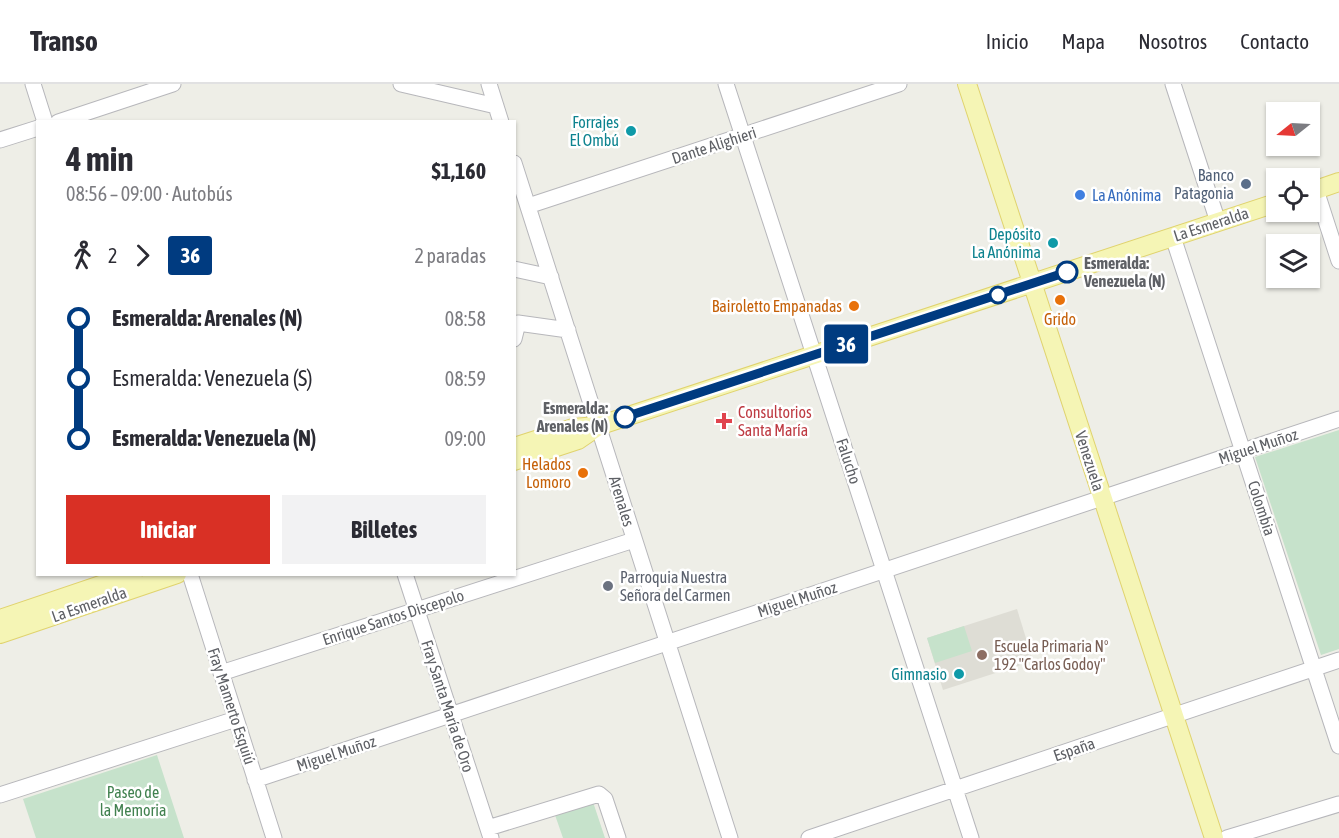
<!DOCTYPE html>
<html lang="es">
<head>
<meta charset="utf-8">
<style>
	:root { --surface:#fff; --page:#f2f2f3; --text:#2b2b33; --muted:#7c7c81; --line:#e1e1e2; --accent:#d93025 }
	body { margin:0; font-family:"Asap Condensed",sans-serif; background:var(--page); color:var(--text); height:100vh; display:flex; flex-direction:column; font-size:22px; white-space:nowrap }
	* { box-sizing:border-box; margin:0 }
	p { font-size:20px; color:var(--muted) }
	.icon { flex:none; width:33px; height:33px; fill:none; stroke:currentColor; stroke-width:2; stroke-linecap:round; stroke-linejoin:round }
	.map { position:relative; flex:1; overflow:hidden }
	.sheet { position:absolute; left:36px; top:36px; width:480px; height:456px; display:flex; flex-direction:column; background:var(--surface); border-radius:0px; box-shadow:0 2px 4px #0004 }
	.sheet>* { flex:none }
	.badge { padding:0 12px; border-radius:4px; font-size:21px; line-height:39px }
	.needle { width:39px; rotate:252deg }
	.fabs { position:absolute; left:1266px; top:18px; display:grid; gap:12px }
	.fabs a { display:grid; place-items:center; width:54px; height:54px; border-radius:0px; background:var(--surface); box-shadow:0 2px 4px #0004; font-size:30px }
	.map>.badge { position:absolute; translate:-50% -50%; box-shadow:0 0 0 3px #fff }
	.legs { display:flex; align-items:center; gap:9px; height:66px; padding:0 30px; font-size:20px }
	.legs p { margin-inline-start:auto }
	.head { display:flex; align-items:center; justify-content:space-between; height:102px; padding:0 30px }
	h1 { font-size:33px; font-weight:700; line-height:45px }
	.primary-button { display:flex; gap:12px; margin-top:auto; padding:12px 30px }
	.primary-button a { flex:1; height:69px; border-radius:0px; background:var(--accent); color:#fff; font-size:24px; font-weight:700; line-height:69px; text-align:center }
	.primary-button a+a { background:var(--page); color:var(--text) }
	ul { padding:0 30px; list-style:none }
	li { display:flex; align-items:center; gap:21px; height:60px; font-size:22px }
	li i { display:grid; place-items:center; width:9px; height:100%; margin:0 8px; background:currentColor }
	li i::after { content:''; width:15px; height:15px; margin:-8px; border:4px solid; border-radius:50%; background:var(--surface) }
	li p { margin-inline-start:auto }
	li:first-child i { background:linear-gradient(#0000 50%,currentColor 0) }
	li:last-child i { background:linear-gradient(currentColor 50%,#0000 0) }
	header { display:flex; align-items:center; gap:36px; box-sizing:border-box; height:84px; padding:0 30px; background:var(--surface); border-bottom:2px solid var(--line) }
	header strong { font-size:28px }
	nav { display:flex; gap:33px; margin-inline-start:auto; font-size:21px }
	.map>svg:first-child { display:block }
	.education { fill:#deddd5 }
	.green { fill:#c6e2cb }
	.lines { fill:none; stroke-linecap:round; stroke-linejoin:round }
	.minor-casing { stroke:#b7b7bb; stroke-width:17 }
	.major-casing { stroke:#e0d36e; stroke-width:20 }
	.minor { stroke:#fff; stroke-width:15 }
	.major { stroke:#f5f5b5; stroke-width:18 }
	.line-1-casing { stroke:#fff; stroke-width:14 }
	.line-1 { stroke:#003b80; stroke-width:9 }
	.culture-dot { fill:#0f9aa8; stroke:#fff; stroke-width:2 }
	.service-dot { fill:#5c6f8a; stroke:#fff; stroke-width:2 }
	.shop-dot { fill:#3f7fe0; stroke:#fff; stroke-width:2 }
	.stop-1-dot { fill:#fff; stroke:#003b80; stroke-width:3 }
	.food-dot { fill:#e8710a; stroke:#fff; stroke-width:2 }
	.health-dot { fill:#e0444e; stroke:#fff; stroke-width:2 }
	.worship-dot { fill:#6b7280; stroke:#fff; stroke-width:2 }
	.education-dot { fill:#8d6e63; stroke:#fff; stroke-width:2 }
	.labels { text-anchor:middle; stroke-width:5; stroke-linejoin:round; paint-order:stroke }
	.culture-label { font-size:16px; fill:#0d838f; stroke:#fff; text-anchor:end }
	.street-label { font-size:16px; fill:#5e6065; stroke:#fff }
	.service-label { font-size:16px; fill:#4e5e75; stroke:#fff; text-anchor:end }
	.shop-label { font-size:16px; fill:#366cbe; stroke:#fff; text-anchor:start }
	.stop-label { font-size:16px; font-weight:bold; fill:#5e6065; stroke:#fff; text-anchor:start }
	.food-label { font-size:16px; fill:#c56008; stroke:#fff; text-anchor:end }
	.health-label { font-size:16px; fill:#be3a42; stroke:#fff; text-anchor:start }
	.worship-label { font-size:16px; fill:#5b616d; stroke:#fff; text-anchor:start }
	.education-label { font-size:16px; fill:#785e54; stroke:#fff; text-anchor:start }
	.park-label { font-size:16px; fill:#41814f; stroke:#fff }
</style>
</head>
<body>
<header>
<strong>Transo</strong>
<nav><a>Inicio</a><a>Mapa</a><a>Nosotros</a><a>Contacto</a></nav>
</header>
<div class="map">
<svg width="1339" height="754" viewBox="0 0 1339 754">
	<rect width="100%" height="100%" fill="#eeeee7"/>
	<path class="education" d="M1017,525L1033,577L943,606L927,554Z"/>
	<path class="green" d="M1339,346V565L1321,571L1255,373Z
		M964,542L972,567L935,579L927,554Z
		M157,671L184,754H36L23,715Z
		M593,718L605,754H563L555,731Z"/>
	<g class="lines">
		<defs>
			<path id="minor" d="M33,0L45,38
				M401,0L496,22
				M489,0L501,38
				M726,0L971,754
				M1173,0L1218,138
				M58,38L173,0
				M0,56L38,44
				M514,79L730,754
				M1316,106L1339,177
				M528,122L899,0
				M1173,153L1339,662
				M514,185L551,193
				M514,255L518,239L568,246
				M190,490L274,754
				M405,490L491,754
				M221,589L634,456
				M255,696L1339,335
				M0,711L236,635
				M488,744L599,710L605,715L618,754
				M809,754L1339,576
				M1227,754L1339,720"/>
			<path id="major" d="M967,0L1214,754
				M1310,108L1339,98
				M514,363L573,344L598,342L1276,119
				M514,377L578,356L597,343
				M0,535L133,490
				M0,550L177,490"/>
		</defs>
		<use href="#minor" class="minor-casing"/>
		<use href="#major" class="major-casing"/>
		<use href="#minor" class="minor"/>
		<use href="#major" class="major"/>
	</g>
	<g class="lines">
		<defs>
			<path id="line-1" d="M625,333L1067,188"/>
		</defs>
		<use href="#line-1" class="line-1-casing"/>
		<use href="#line-1" class="line-1"/>
	</g>
	<g class="culture-dot">
		<circle cx="631" cy="47" r="6"/>
		<circle cx="1053" cy="159" r="6"/>
		<circle cx="959" cy="590" r="6"/>
	</g>
	<circle class="service-dot" cx="1246" cy="100" r="6"/>
	<circle class="shop-dot" cx="1080" cy="111" r="6"/>
	<g class="stop-1-dot">
		<circle cx="1067" cy="188" r="10"/>
		<circle cx="998" cy="211" r="8"/>
		<circle cx="625" cy="333" r="10"/>
	</g>
	<g class="food-dot">
		<circle cx="1060" cy="216" r="6"/>
		<circle cx="854" cy="222" r="6"/>
		<circle cx="583" cy="389" r="6"/>
	</g>
	<path class="health-dot" d="M721 328h6v6h6v6h-6v6h-6v-6h-6v-6h6z"/>
	<circle class="worship-dot" cx="608" cy="502" r="6"/>
	<circle class="education-dot" cx="982" cy="571" r="6"/>
	<g class="labels">
		<g class="culture-label">
			<text x="619" y="44">Forrajes<tspan x="619" dy="18">El Ombú</tspan></text>
			<text x="1041" y="156">Depósito<tspan x="1041" dy="18">La Anónima</tspan></text>
			<text x="947" y="596">Gimnasio</text>
		</g>
		<g class="street-label">
			<text transform="translate(714 61) rotate(-18)" y="6">Dante Alighieri</text>
			<text transform="translate(1211 140) rotate(-18)" y="6">La Esmeralda</text>
			<text transform="translate(1258 362) rotate(-18)" y="6">Miguel Muñoz</text>
			<text transform="translate(849 377) rotate(72)" y="6">Falucho</text>
			<text transform="translate(1090 377) rotate(72)" y="6">Venezuela</text>
			<text transform="translate(622 417) rotate(73)" y="6">Arenales</text>
			<text transform="translate(1262 424) rotate(72)" y="6">Colombia</text>
			<text transform="translate(797 515) rotate(-18)" y="6">Miguel Muñoz</text>
			<text transform="translate(89 520) rotate(-19)" y="6">La Esmeralda</text>
			<text transform="translate(393 533) rotate(-18)" y="6">Enrique Santos Discepolo</text>
			<text transform="translate(232 622) rotate(72)" y="6">Fray Mamerto Esquiú</text>
			<text transform="translate(448 622) rotate(72)" y="6">Fray Santa María de Oro</text>
			<text transform="translate(1074 665) rotate(-19)" y="6">España</text>
			<text transform="translate(336 669) rotate(-18)" y="6">Miguel Muñoz</text>
		</g>
		<g class="service-label">
			<text x="1234" y="97">Banco<tspan x="1234" dy="18">Patagonia</tspan></text>
		</g>
		<g class="shop-label">
			<text x="1092" y="117">La Anónima</text>
		</g>
		<g class="stop-label">
			<text x="1084" y="185">Esmeralda:<tspan x="1084" dy="18">Venezuela (N)</tspan></text>
			<text x="608" y="330" text-anchor="end">Esmeralda:<tspan x="608" dy="18">Arenales (N)</tspan></text>
		</g>
		<g class="food-label">
			<text x="842" y="228">Bairoletto Empanadas</text>
			<text x="1060" y="241" text-anchor="middle">Grido</text>
			<text x="571" y="386">Helados<tspan x="571" dy="18">Lomoro</tspan></text>
		</g>
		<g class="health-label">
			<text x="738" y="334">Consultorios<tspan x="738" dy="18">Santa María</tspan></text>
		</g>
		<g class="worship-label">
			<text x="620" y="499">Parroquia Nuestra<tspan x="620" dy="18">Señora del Carmen</tspan></text>
		</g>
		<g class="education-label">
			<text x="994" y="568">Escuela Primaria N°<tspan x="994" dy="18">192 "Carlos Godoy"</tspan></text>
		</g>
		<g class="park-label">
			<text x="133" y="714">Paseo de<tspan x="133" dy="18">la Memoria</tspan></text>
		</g>
	</g>
</svg>
<div class="fabs">
<a><svg class="needle" viewBox="-14 -14 28 28"><path d="M0-13l5 13h-10z" fill="#e53935"/><path d="M0 13l5-13h-10z" fill="#7c7c81"/></svg></a>
<a><svg class="icon" aria-label="locate" viewBox="0 0 24 24"><circle cx="12" cy="12" r="6"/><path d="M12 2v4M12 18v4M2 12h4M18 12h4"/></svg></a>
<a><svg class="icon" aria-label="layers" viewBox="0 0 24 24"><path d="M12 4l9 5-9 5-9-5zM3 14l9 5 9-5"/></svg></a>
</div>
<b class="badge" style="left:846px;top:260px;background:#003b80;color:#fff">36</b>
<section class="sheet">
<div class="head"><div><h1>4 min</h1><p>08:56 – 09:00 · Autobús</p></div><b>$1,160</b></div>
<div class="legs"><svg class="icon" aria-label="walk" viewBox="0 0 24 24"><circle cx="13" cy="4" r="2"/><path d="M13 8l-2 6 4 7M11 14l-3 7M7 12l3-4h3l4 4"/></svg>2<svg class="icon" aria-label="forward" viewBox="0 0 24 24"><path d="M9 5l7 7-7 7"/></svg><b class="badge" style="background:#003b80;color:#fff">36</b><p>2 paradas</p></div>
<ul>
<li><i style="color:#003b80"></i><b>Esmeralda: Arenales (N)</b><p>08:58</p></li>
<li><i style="color:#003b80"></i><span>Esmeralda: Venezuela (S)</span><p>08:59</p></li>
<li><i style="color:#003b80"></i><b>Esmeralda: Venezuela (N)</b><p>09:00</p></li>
</ul>
<div class="primary-button"><a>Iniciar</a><a>Billetes</a></div>
</section>
</div>
</body>
</html>
